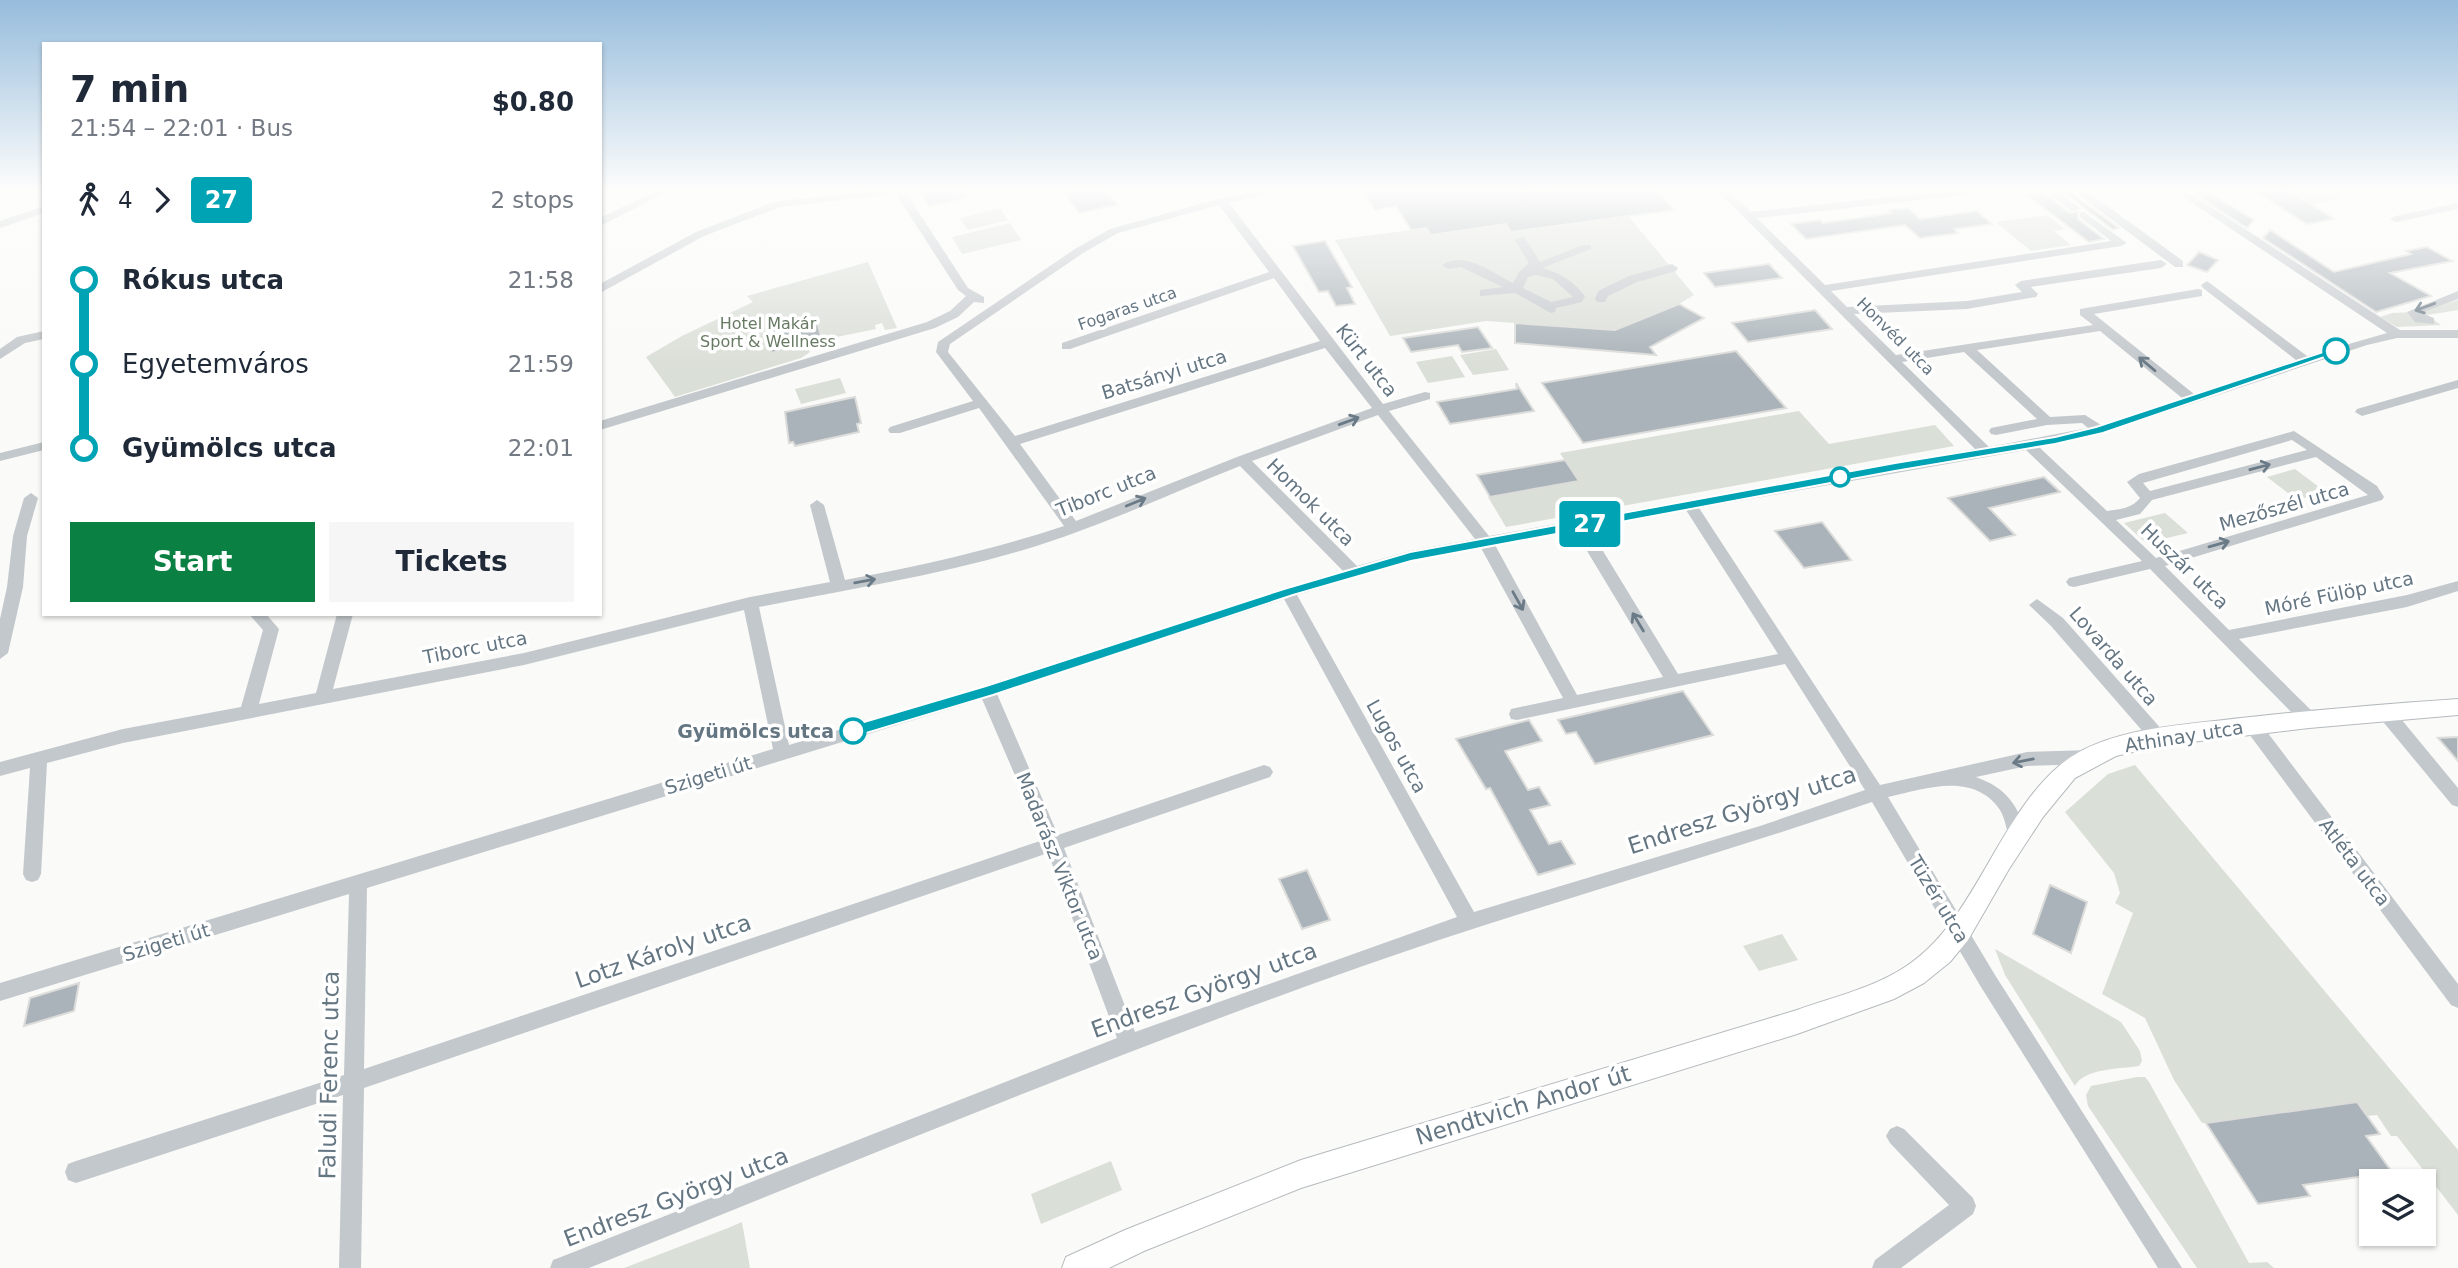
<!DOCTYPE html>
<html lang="en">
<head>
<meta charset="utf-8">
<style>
	:root { --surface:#fff; --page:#f6f6f7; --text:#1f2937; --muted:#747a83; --accent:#0b8043 }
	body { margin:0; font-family:"DejaVu Sans",sans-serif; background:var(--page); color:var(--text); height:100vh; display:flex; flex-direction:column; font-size:26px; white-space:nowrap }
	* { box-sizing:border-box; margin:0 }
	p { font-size:23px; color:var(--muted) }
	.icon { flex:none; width:38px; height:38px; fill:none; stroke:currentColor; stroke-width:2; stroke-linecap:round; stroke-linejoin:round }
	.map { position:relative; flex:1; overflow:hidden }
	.drawer { position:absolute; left:42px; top:42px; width:560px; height:574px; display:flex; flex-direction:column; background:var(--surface); border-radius:0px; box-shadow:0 2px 5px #0004 }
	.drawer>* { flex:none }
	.badge { padding:0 14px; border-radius:5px; font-size:24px; line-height:46px }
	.tools { position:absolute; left:2359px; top:1169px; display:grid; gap:14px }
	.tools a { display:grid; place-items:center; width:77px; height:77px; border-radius:0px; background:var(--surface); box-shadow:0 2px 5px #0004; font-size:35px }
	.map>.badge { position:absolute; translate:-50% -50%; box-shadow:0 0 0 4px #fff }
	.legs { display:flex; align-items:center; gap:10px; height:77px; padding:0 28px; font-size:23px }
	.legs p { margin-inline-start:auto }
	.head { display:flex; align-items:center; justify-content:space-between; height:119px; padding:0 28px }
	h1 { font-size:38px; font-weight:600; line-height:52px }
	.primary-button { display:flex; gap:14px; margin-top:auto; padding:14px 28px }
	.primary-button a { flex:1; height:80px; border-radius:0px; background:var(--accent); color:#fff; font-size:28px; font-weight:600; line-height:80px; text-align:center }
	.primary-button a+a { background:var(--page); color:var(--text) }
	ul { padding:0 28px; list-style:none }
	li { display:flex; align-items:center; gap:24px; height:84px; font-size:26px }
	li i { display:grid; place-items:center; width:10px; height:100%; margin:0 9px; background:currentColor }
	li i::after { content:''; width:18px; height:18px; margin:-9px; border:5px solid; border-radius:50%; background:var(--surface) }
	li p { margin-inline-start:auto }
	li:first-child i { background:linear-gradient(#0000 50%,currentColor 0) }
	li:last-child i { background:linear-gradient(currentColor 50%,#0000 0) }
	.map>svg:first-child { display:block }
	.green { fill:#dadfd7 }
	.building { fill:#aab3b9; stroke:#dcdcda; stroke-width:2 }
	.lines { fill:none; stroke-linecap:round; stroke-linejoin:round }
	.major-casing { stroke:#b5babe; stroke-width:2 }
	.minor { fill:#c3c8cc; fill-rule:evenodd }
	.major { fill:#fff; fill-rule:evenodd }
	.oneway { stroke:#6a7a87 }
	.line-1 { fill:#00a3b4; stroke:#fff; stroke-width:2 }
	.stop-1-dot { fill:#fff; stroke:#00a3b4; stroke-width:3.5 }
	.labels { text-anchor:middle; stroke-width:7; stroke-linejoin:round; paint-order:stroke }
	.far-street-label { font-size:16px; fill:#657683; stroke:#fff }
	.far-park-label { font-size:16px; fill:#687a64; stroke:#fff }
	.street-label { font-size:19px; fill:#657683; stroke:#fff }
	.stop-label { font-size:19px; font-weight:bold; fill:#657683; stroke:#fff; text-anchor:end }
	.near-street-label { font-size:23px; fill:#657683; stroke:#fff }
</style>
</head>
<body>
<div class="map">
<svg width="2458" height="1268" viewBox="0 0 2458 1268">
	<rect width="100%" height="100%" fill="#fafaf8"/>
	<path class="green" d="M2285,188H2333L2338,190L2341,199L2310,204Z
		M1000,208L1008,220L968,230L960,218Z
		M2047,215L2065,229L2054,231L2071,245L2031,251L1996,222Z
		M1628,216L1694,295L1679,304L1615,330L1486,321L1390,336L1335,240L1426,228L1431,234L1506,224L1512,232Z
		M1010,223L1021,240L962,254L952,237Z
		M868,262L897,328L885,330L882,323L875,325L876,329L822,340L821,337L804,339L810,352L801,358L675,397L646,357L682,336L753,302L747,296Z
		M2458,300V310L2427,315L2441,325L2397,327L2380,317L2392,313L2417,312Z
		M1496,349L1509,370L1473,375L1460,355Z
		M1452,356L1465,377L1428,383L1416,362Z
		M840,378L846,393L801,404L795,389Z
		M1799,411L1829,444L1935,425L1954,446L1506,527L1488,497L1578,481L1560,453Z
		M2295,469L2323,490L2326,492L2297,500L2267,477Z
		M2165,513L2188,533L2146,543L2124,523Z
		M2135,765L2458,1150V1215L2397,1136H2391L2377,1115L2367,1116L2357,1102L2202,1123L2174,1080L2145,1018L2102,994L2133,913L2115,903L2120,893L2114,873L2065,812L2108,774Z
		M1782,934L1798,960L1759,971L1743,946Z
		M1995,949L2121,1022L2140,1051L2142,1061L2139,1066C2121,1069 2084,1068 2075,1086L2005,975Z
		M2137,1077H2145L2149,1082L2249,1263L2267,1262L2274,1268H2197L2088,1106L2086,1095L2091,1086Z
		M1111,1161L1122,1190L1041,1224L1031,1194Z
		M742,1222L750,1268H624L728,1228Z"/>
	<path class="building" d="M919,188H963L969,197L929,206Z
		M1061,188H1100L1104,193H1108L1117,205L1079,213Z
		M1360,188H1533L1536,191L1655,188L1674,210L1511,232L1506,224L1431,235L1426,228L1411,230L1396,206L1375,210Z
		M2186,188H2201L2254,220L2247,228Z
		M2250,188H2285L2334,219L2307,224Z
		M2069,189L2078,198L2119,228L2113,230L2062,191Z
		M2043,192L2069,213L2078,212V219L2104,239L2089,242L2027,195Z
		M1908,208L1920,219L1977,211L1992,224L1954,229L1958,233L1920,238L1905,225L1806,239L1791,224L1820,220L1823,223L1892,213L1889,210Z
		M2270,230L2334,272L2411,254L2406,251L2427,247L2452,261L2390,273L2431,296L2376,312L2263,238Z
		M1325,241L1352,287L1347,288L1355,304L1336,306L1328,291L1319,292L1293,246Z
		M2199,252L2218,260L2207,272L2187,265Z
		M1769,264L1782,278L1715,287L1704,273Z
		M1679,304L1704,318L1650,347L1656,355L1515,343V323L1615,330Z
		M1815,310L1832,329L1748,342L1732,323Z
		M816,317L821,336L787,341L792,348L771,353L768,328L796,329L791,322Z
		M1478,327L1492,348L1462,352L1458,345L1411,352L1403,338Z
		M1736,351L1786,408L1583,443L1542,383Z
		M1516,383L1534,411L1450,424L1437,402L1517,389Z
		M855,397L861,423L857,424L859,432L795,446L793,442L789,443L785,412Z
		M1565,460L1579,481L1490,497L1477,475Z
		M2044,477L2060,492L1989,508L2015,535L1990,541L1948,498Z
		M1822,522L1851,560L1804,568L1775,531Z
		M1683,691L1713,735L1595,764L1576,732L1566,734L1558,720Z
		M1529,720L1542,741L1505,751L1528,790L1539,787L1550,805L1530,810L1549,844L1561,841L1575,864L1538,875L1490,788L1486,789L1456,739Z
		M2458,737V761L2438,738Z
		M1307,870L1330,920L1302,929L1279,879Z
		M2050,885L2087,902L2071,953L2033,934Z
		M79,983L74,1011L24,1026L30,998Z
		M2357,1102L2380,1134L2366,1136L2392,1172L2303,1185L2310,1196L2258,1204L2206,1123Z"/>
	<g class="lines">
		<defs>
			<path id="major" d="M2458,699V715L2309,728L2158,746L2116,756L2075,778L2043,817L2009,869L1968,940L1950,962L1924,983L1894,999L1797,1034L1301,1188L1144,1251L1109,1268H1062L1066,1257L1125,1230L1301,1160L1797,1010C1833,997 1873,988 1905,967C1974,923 1996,820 2059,766C2103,727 2186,725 2241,718C2313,710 2386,704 2458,699Z"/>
		</defs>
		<use href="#major" class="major-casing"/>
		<path class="minor" d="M0,188H13L0,195Z
			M662,188H675L600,226V218Z
			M891,188H903L968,288L984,297V303L974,302L958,317L935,328L600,430V421L927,322L950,311L966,296L958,290L896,194L780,207L704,236L600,293V284L696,232L774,202Z
			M1270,188H1289L1229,203L1383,404L1425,392L1430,393V399L1389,411L1489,536L1975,449L1715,188H1726L1751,212L1970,188H2006L2001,191L1757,218L1825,285L2111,241L2080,217V213L2084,212L2127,243L2121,246L1831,291L1847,307L1967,301L2022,292L2015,285L2021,281L2161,260L2167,264L2161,268L2031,287L2038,294L2036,297L1967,309L1854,314L1896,355L2093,325L2080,315V309L2198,289L2202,290V296L2094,314L2194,394L2296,360L2203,288L2201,285L2207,281L2307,356L2387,333L2170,188H2182L2400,330H2458V338H2397L2367,345L2104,433L2039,447L2107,511C2120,509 2131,509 2140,498L2127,482L2139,474L2294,431L2377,486L2384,497L2382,500L2165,566L2229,630L2407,595L2458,581V591L2407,607L2239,639L2315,714L2317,719L2315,724H2303L2150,569L2074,587L2069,586L2066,582L2069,578L2142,561L2026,450L1699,508L1880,785L2027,752L2091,750L2097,752L2100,757L2097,762L2091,764L2027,766L1976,777C2006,788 2019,805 2026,836L2023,841L2017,843L2011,841C2006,831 2006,820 2000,810C1973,771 1925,789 1888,797L1995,975L2182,1268H2158L1981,987L1872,802C1703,860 1531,907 1363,966C1102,1058 846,1165 589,1268H550L553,1260L561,1257L1117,1038L1048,853L364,1088L361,1268H339L343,1095L76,1183L68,1180L65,1172L68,1164L76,1161L344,1075L349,894L0,1001V983L773,749L744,610L524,665L123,743L47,763L41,874L38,880L32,882L26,880L23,874L30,768L0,776V762L123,729L241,707L263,630L249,614H266L279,629L259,704L316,693L337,614H353L333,689L524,653L750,597L830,582L810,505L817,500L824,505L845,580C919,566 992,550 1064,526L979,408L900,433H890L888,430L890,427L973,401L936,352L938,342L1075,249L1110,229L1218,199ZM1219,205L1269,272L1062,343V349H1070L1274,278L1320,341L1015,436L948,352L950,344L1083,253L1118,233ZM2100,331L2182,398L2101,425L2085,415L2050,417L1977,350ZM1325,348L1372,408L1237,457L1076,521L1020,444ZM1964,352L2037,419L1991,428L1989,431L1991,434L1996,435L2047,425L2082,423L2088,428L1989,447L1902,362ZM1378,415L1475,539L1410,551L1357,566L1252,461ZM2292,440L2307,450L2150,491L2143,483ZM2316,457L2368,495L2156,558L2116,520L2140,514L2152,500ZM1240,466L1343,571L984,686L789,745L759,607C846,590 935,576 1020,551C1095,529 1167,495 1240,466ZM1686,510L1778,654L1678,674L1589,528ZM1575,531L1663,677L1577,695L1495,545ZM1481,548L1563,698L1511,709L1509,714L1511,719L1517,720L1785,664L1865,790L1760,826L1474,912L1297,595L1410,561ZM1284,599L1457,917L1135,1032L1064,848L1270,777L1273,772L1270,767L1264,765L1058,835L997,694ZM982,699L1043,840L364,1069L367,888Z
			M2042,188H2054L2081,209L2071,211Z
			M2080,192H2088L2183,261V267H2175L2080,196Z
			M2458,203V209L2396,222L2390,219L2396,216Z
			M44,206V213L0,228V221Z
			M1521,237L1525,238L1540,262L1583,245H1591V249L1542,268C1561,273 1573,281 1585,296L1582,302L1556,308L1555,312L1551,313L1515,293L1480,296V290L1503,287L1461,267L1448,269L1442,265C1463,250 1493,273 1513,283L1519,272L1529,263L1515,240ZM1536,275L1553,279L1573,297L1551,302L1523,288L1528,277Z
			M1672,264L1678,268L1676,271L1637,282L1608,296L1605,302H1597L1595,299L1598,291L1629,276Z
			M2458,291V299L2421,313L2434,318V324L2415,322L2407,312Z
			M44,331V339L25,343L0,359V349L17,337Z
			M2458,380V388L2362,416L2355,412L2357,409Z
			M44,442V450L0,461V453Z
			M31,493L38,498L27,536L23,587L8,653L0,659V619L7,587L13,536L24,498Z
			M2037,599L2063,618L2164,732L2166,737L2164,742H2152L2051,626L2029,605Z
			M2386,707L2392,708L2458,788V807L2452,805L2380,718L2378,713L2380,708Z
			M2252,719L2258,720L2458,984V1008L2451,1005L2246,730L2244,725L2246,720Z
			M1897,1126L1904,1129L1973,1198L1976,1206L1973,1214L1901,1268H1872L1875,1260L1949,1205L1890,1143L1886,1136L1890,1129Z"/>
		<use href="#major" class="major"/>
	</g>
	<defs><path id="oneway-shaft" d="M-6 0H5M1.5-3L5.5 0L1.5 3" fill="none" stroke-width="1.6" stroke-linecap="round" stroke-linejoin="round" transform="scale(1.75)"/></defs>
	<g class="oneway">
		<use href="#oneway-shaft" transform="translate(2425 307) rotate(160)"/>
		<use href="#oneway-shaft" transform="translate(2147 364) rotate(-140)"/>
		<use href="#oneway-shaft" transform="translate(1349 421) rotate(-20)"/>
		<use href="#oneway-shaft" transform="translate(2260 467) rotate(-15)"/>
		<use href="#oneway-shaft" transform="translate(1136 502) rotate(-22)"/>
		<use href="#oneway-shaft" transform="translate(2219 544) rotate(-16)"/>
		<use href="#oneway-shaft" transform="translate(865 581) rotate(-10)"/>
		<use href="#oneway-shaft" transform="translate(1518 601) rotate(61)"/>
		<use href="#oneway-shaft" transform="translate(1638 622) rotate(-121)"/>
		<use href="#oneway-shaft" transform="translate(2023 761) rotate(169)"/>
	</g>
	<linearGradient id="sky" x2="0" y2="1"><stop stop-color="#96bcdc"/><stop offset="0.52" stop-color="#fdfdfc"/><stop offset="1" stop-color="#fdfdfc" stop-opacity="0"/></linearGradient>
	<rect width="2458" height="365" fill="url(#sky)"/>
	<path class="line-1" d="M2332,349L2342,351L2103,433L2055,444L1895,471L1411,561L1293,595L993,695L853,737L845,731L847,727L986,686L1284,589L1410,552L1895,463L2055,437L2096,427Z"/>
	<g class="stop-1-dot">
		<circle cx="2336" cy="351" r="12"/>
		<circle cx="1840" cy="477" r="9"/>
		<circle cx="853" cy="731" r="12"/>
	</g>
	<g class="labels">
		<g class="far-street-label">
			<text transform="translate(1127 308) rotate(-19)" y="6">Fogaras utca</text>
			<text transform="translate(1896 336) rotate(45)" y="6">Honvéd utca</text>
		</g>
		<g class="far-park-label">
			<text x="768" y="329">Hotel Makár<tspan x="768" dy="18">Sport &amp; Wellness</tspan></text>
		</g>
		<g class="street-label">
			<text transform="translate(1367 360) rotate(52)" y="7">Kürt utca</text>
			<text transform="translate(1164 374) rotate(-17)" y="7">Batsányi utca</text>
			<text transform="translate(1106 491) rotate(-22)" y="7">Tiborc utca</text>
			<text transform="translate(1311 502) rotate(45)" y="7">Homok utca</text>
			<text transform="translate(2284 506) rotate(-16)" y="7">Mezőszél utca</text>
			<text transform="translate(2185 566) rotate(44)" y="7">Huszár utca</text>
			<text transform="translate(2339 593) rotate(-12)" y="7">Móré Fülöp utca</text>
			<text transform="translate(475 647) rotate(-11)" y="7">Tiborc utca</text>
			<text transform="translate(2114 656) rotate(49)" y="7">Lovarda utca</text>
			<text transform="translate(2184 736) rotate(-9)" y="7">Athinay utca</text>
			<text transform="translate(1397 746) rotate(61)" y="7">Lugos utca</text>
			<text transform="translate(708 775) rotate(-17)" y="7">Szigeti út</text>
			<text transform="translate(2355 862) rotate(53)" y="7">Atléta utca</text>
			<text transform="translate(1060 866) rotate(68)" y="7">Madarász Viktor utca</text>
			<text transform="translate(1939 899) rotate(59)" y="7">Tüzér utca</text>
			<text transform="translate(166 942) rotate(-17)" y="7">Szigeti út</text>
		</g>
		<g class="stop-label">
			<text x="834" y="738">Gyümölcs utca</text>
		</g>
		<g class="near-street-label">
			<text transform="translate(1742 810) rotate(-18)" y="8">Endresz György utca</text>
			<text transform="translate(663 951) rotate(-19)" y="8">Lotz Károly utca</text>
			<text transform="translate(1204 990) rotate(-20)" y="8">Endresz György utca</text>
			<text transform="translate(329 1075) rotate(-89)" y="8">Faludi Ferenc utca</text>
			<text transform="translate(1523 1105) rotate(-17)" y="8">Nendtvich Andor út</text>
			<text transform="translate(676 1197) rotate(-21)" y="8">Endresz György utca</text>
		</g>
	</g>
</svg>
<div class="tools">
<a><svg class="icon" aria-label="layers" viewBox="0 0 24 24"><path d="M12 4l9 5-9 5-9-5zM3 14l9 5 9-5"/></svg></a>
</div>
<b class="badge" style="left:1590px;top:524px;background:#00a3b4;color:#fff">27</b>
<section class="drawer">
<div class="head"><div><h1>7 min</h1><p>21:54 – 22:01 · Bus</p></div><b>$0.80</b></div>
<div class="legs"><svg class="icon" aria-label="walk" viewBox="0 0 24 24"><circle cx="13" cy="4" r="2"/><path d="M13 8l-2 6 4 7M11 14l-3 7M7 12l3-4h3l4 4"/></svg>4<svg class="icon" aria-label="forward" viewBox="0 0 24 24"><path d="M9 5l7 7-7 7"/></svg><b class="badge" style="background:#00a3b4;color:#fff">27</b><p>2 stops</p></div>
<ul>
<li><i style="color:#00a3b4"></i><b>Rókus utca</b><p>21:58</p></li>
<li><i style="color:#00a3b4"></i><span>Egyetemváros</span><p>21:59</p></li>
<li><i style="color:#00a3b4"></i><b>Gyümölcs utca</b><p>22:01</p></li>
</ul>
<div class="primary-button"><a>Start</a><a>Tickets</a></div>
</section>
</div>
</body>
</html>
